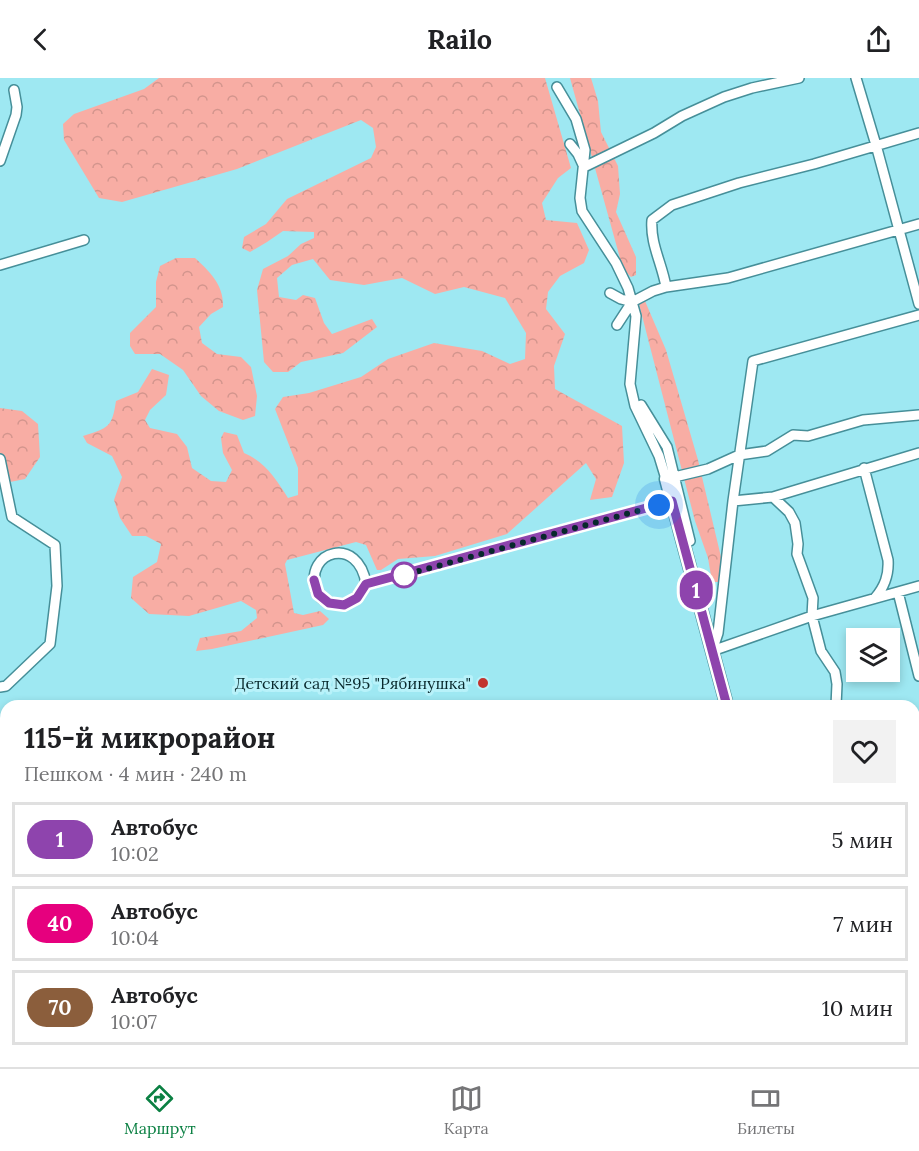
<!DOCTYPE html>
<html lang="ru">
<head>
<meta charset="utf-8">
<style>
	:root { --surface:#fff; --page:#f2f2f2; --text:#202124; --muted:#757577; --line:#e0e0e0; --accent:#0b8043 }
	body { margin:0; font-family:Lora,serif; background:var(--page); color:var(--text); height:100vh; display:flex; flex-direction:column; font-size:22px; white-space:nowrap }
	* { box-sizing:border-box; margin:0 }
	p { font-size:20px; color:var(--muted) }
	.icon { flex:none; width:33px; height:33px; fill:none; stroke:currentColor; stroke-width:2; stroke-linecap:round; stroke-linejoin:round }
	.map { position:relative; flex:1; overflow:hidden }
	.drawer { position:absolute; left:0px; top:622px; width:920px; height:368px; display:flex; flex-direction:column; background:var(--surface); border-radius:18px 18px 0 0; box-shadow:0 3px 9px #0003 }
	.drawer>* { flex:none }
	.badge { padding:0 12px; border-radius:20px; font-size:21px; line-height:39px }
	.tools { position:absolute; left:846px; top:550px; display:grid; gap:12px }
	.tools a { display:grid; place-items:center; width:54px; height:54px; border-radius:0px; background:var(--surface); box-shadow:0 3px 9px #0003; font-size:30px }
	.you { position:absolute; width:30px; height:30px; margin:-15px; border:4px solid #fff; border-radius:50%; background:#1a73e8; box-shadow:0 0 0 9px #1a73e833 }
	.map>.badge { position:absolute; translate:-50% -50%; box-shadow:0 0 0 3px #fff }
	.round { display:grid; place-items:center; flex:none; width:63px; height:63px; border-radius:0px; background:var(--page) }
	.head { display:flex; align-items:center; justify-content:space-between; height:102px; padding:0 24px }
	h1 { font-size:28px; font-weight:700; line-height:45px }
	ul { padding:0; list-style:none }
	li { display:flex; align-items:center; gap:18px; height:75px; margin:0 12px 9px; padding:0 12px; border:3px solid var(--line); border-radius:0px }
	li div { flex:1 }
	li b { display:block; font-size:22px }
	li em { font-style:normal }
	li .badge { min-width:66px; font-weight:700; text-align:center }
	header { display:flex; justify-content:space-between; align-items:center; height:78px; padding:0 24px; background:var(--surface); font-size:27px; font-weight:700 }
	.tab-bar { display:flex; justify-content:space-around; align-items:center; height:84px; border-top:2px solid var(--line); background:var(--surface); font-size:16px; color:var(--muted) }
	.tab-bar a { display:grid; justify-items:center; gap:3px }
	.tab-bar .current { color:var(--accent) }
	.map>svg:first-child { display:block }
	.forest { fill:url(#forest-crowns) }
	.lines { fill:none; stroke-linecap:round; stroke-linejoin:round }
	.minor-casing { stroke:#468f99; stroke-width:12 }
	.tertiary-casing { stroke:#468f99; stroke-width:15 }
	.minor { stroke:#fff; stroke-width:9 }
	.tertiary { stroke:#fff; stroke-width:12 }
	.line-casing { stroke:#fff; stroke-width:14 }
	.line { stroke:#8e44ad; stroke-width:9 }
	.walk { stroke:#08282c; stroke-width:6; stroke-dasharray:0 10.8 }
	.stop-dot { fill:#fff; stroke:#8e44ad; stroke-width:3 }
	.poi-dot { fill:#c2342f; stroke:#b8f2fa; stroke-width:2 }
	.labels { text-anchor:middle; stroke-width:6; stroke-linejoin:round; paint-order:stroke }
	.poi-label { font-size:16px; fill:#08282c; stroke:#b8f2fa; text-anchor:end }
</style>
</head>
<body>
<header><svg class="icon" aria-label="back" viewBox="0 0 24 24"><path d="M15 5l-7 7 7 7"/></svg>Railo<svg class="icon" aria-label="share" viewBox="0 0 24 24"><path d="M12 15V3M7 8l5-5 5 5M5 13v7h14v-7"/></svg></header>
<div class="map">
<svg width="919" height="989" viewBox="0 0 919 989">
	<defs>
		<pattern id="forest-crowns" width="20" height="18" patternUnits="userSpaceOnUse" patternTransform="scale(1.5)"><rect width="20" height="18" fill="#f8ada4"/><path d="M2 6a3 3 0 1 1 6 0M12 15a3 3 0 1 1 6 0" fill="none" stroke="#d3958d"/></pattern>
	</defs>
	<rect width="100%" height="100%" fill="#9ee8f2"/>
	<path class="forest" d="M159,0H545L571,90L558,100L542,125L546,142L577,145L589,172L584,185L560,198L548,214L546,231L565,256L554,288L555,311L622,348L624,385L612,419L590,422L596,401L586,385L507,456L435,478L398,481L381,492H377L366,467L356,464L287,482L285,486L294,535L303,537L320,533L329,541L323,547L212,571L196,573L200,560L241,553L257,540L256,532L241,523L189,538L149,536L131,520L133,499L157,484L161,466L146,458H132L120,440L114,422L122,399L112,378L87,365L83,358C109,350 112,349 116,323L138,314L152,291L169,297L166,317L150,332L145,342L150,350L177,356L187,369L192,390L211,403L226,404L232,392L223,375L221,360L224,354L237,357L244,375C265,384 276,401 288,420L298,417V390L275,331L283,319L309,315L361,299L388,281L434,265L482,273L510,286L525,281L526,255L505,220L464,209L435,216L402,200L364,207L330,202L313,181L292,187L277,200L279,219L296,222L303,217L315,220L324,245L332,256L372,241L377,249L343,275L301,284L288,294H273L264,284L257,212L263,191L288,178L301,166L314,160V154L283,153L267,164L250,174L242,170L244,159L266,146L287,121L371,80L376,69L373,50L361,42L237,91L122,124L99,120L64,62L63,46L74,36L144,11Z
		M570,0H591L598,23L601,54L618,88L620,116L616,134L636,179V197L631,199L623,191Z
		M176,180H195C210,194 224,207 223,229L211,236L199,249L202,265L217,276L241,279L251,289L257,318L255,338L243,342L219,333L201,318L183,292L160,276H135L130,268V255L156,229V204L160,188Z
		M645,223L666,272L698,382L721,479L719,504H712L708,480L695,443L639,226Z
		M0,330L22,333L38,346L40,379L25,401L0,406Z
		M125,984H373L365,989H126Z"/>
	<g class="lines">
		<defs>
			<path id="minor" d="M856,0L876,67L919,226
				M557,9L576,41L585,72L580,120L582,133L616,185L628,210L636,238L630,306L635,328L659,378L666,401L708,391L739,377L767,373L793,357L808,358L863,342L919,337
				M570,66L578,76L584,89L654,55L682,38L724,19L752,10L799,0
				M0,83L16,37L17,29L14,12
				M0,187L84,162
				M666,209C662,185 650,166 652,142L672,127L739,105L814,86L919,55
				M610,215L621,221L632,224
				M617,247L632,224L653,213L666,209L728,200L919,146
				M641,327L667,369L690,463
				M0,381L12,439L55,467L57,508L50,566L6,608L0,609
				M864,390L888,482C889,497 885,508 875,520
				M773,419L789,434L795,445L798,466L797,476L813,520L812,538L821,573L835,594L837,606L836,628
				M733,423L773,419L919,375
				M366,506C359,457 304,472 316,512C319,522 329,525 338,526C352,528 359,517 366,506L672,423
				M898,514L919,598
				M712,573L718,555L733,423L753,283L919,237
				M712,573L812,538L919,508
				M914,672L919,669
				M0,824L6,830
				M0,933L6,939
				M914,967L919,965
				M871,984L872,989
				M63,989L66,984
				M826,989L858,984"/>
			<path id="tertiary" d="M666,401L727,628
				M824,984L825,989"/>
		</defs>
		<use href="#minor" class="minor-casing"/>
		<use href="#tertiary" class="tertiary-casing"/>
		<use href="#minor" class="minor"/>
		<use href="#tertiary" class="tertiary"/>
	</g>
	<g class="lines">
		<defs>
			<path id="line" d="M314,502L318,516L329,525L344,527L357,520L366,506L672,423L727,628"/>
		</defs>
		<use href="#line" class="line-casing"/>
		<use href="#line" class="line"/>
		<path class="walk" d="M404,497L401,498L659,427"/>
	</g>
	<circle class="stop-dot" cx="404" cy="497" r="12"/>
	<circle class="poi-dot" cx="483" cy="605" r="6"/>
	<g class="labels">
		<g class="poi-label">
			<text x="471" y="611">Детский сад №95 "Рябинушка"</text>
		</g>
	</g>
</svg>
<div class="tools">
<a><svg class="icon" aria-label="layers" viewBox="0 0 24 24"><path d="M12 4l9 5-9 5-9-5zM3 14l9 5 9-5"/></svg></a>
</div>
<div class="you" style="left:659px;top:427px"></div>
<b class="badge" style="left:696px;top:512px;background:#8e44ad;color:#fff">1</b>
<section class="drawer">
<div class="head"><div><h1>115-й микрорайон</h1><p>Пешком · 4 мин · 240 m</p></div><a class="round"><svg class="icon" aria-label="heart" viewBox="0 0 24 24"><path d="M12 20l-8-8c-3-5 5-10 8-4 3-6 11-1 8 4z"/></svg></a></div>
<ul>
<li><span class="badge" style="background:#8e44ad;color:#fff">1</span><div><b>Автобус</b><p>10:02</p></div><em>5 мин</em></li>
<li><span class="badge" style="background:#e6007e;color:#fff">40</span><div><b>Автобус</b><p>10:04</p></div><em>7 мин</em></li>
<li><span class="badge" style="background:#8b5e3c;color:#fff">70</span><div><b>Автобус</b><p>10:07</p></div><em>10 мин</em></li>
</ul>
</section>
</div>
<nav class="tab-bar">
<a class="current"><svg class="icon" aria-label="directions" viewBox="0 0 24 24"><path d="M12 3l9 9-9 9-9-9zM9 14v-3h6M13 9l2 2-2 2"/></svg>Маршрут</a>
<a><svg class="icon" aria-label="map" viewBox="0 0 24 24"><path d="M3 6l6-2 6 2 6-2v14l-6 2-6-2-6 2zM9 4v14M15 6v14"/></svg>Карта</a>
<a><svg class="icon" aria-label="tickets" viewBox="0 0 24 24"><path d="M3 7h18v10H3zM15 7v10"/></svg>Билеты</a>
</nav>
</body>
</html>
